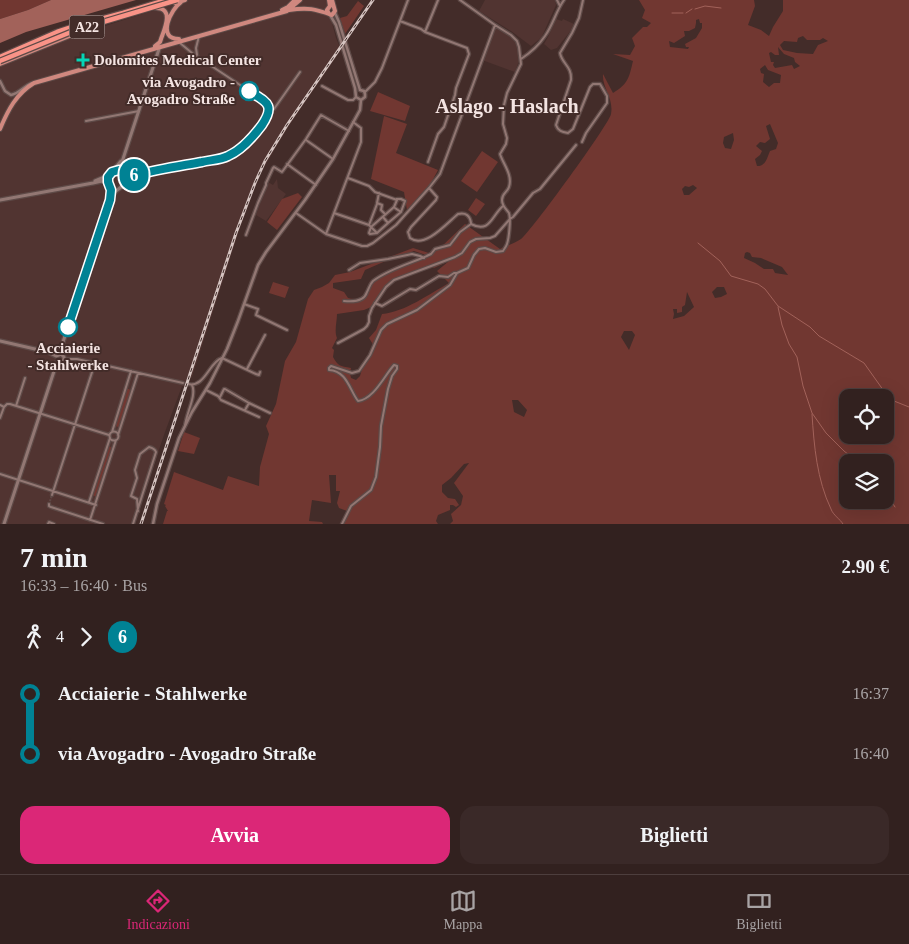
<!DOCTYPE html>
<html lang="it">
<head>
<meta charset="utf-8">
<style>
	:root { --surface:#32211f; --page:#3a2928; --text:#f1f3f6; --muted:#a8a3a4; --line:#4d3e3d; --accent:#db2777 }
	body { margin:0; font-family:"Times New Roman",serif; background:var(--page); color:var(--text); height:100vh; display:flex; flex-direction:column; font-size:19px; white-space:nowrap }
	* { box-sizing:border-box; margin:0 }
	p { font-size:16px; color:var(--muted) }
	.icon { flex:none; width:28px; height:28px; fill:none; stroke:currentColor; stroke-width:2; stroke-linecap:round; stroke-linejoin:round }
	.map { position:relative; height:524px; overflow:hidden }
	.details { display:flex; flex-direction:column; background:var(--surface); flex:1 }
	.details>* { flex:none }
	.badge { padding:0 10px; border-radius:16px; font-size:18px; line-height:32px }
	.tools { position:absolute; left:839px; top:389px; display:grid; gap:10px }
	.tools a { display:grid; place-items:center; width:55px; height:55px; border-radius:10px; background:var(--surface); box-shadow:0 5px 20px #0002,0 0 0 1px var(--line); font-size:25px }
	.map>.badge { position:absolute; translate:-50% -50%; box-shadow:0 0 0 2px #fff }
	.legs { display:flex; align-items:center; gap:8px; height:55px; padding:0 20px; font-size:16px }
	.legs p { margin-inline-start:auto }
	.overview { display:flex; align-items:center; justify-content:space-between; height:85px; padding:0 20px }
	h1 { font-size:28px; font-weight:800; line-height:38px }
	.button { display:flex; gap:10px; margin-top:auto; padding:10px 20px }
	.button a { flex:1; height:58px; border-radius:15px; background:var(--accent); color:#fff; font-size:20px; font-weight:800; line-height:58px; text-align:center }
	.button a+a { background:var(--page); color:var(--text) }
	ul { padding:0 20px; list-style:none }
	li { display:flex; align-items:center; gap:18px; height:60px; font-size:19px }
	li i { display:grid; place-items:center; width:8px; height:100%; margin:0 6px; background:currentColor }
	li i::after { content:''; width:12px; height:12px; margin:-6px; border:4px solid; border-radius:50%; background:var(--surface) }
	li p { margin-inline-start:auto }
	li:first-child i { background:linear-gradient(#0000 50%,currentColor 0) }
	li:last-child i { background:linear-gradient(currentColor 50%,#0000 0) }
	.tab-bar { display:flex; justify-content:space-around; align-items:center; height:70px; border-top:1px solid var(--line); background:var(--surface); font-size:14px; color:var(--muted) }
	.tab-bar a { display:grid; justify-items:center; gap:2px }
	.tab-bar .selected { color:var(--accent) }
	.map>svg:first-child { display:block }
	.built { fill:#513431 }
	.green { fill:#713731; fill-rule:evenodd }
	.water { fill:#a2625a }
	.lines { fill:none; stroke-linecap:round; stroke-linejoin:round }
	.stream { stroke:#a2625a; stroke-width:1 }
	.minor-tunnel { stroke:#5e4845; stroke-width:2; stroke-dasharray:2 1; stroke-linecap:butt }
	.minor-casing { stroke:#5e4a47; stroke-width:4.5 }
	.tertiary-casing { stroke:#5e4a47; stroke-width:5 }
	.secondary-casing { stroke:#5e4a47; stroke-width:5.5 }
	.primary-casing { stroke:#5e4a47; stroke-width:6 }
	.motorway-casing { stroke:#5e4a47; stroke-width:7 }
	.minor { stroke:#927773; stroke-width:2 }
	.tertiary { stroke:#927773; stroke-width:2.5 }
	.secondary { stroke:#927773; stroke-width:3 }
	.primary { stroke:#d0887f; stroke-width:4 }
	.motorway { stroke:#f99387; stroke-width:4.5 }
	.rail-casing { stroke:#d5c4c1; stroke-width:3 }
	.rail { stroke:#432c29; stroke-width:1; stroke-dasharray:4; stroke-linecap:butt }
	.motorway-bridge-casing { stroke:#5e4a47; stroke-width:7; stroke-linecap:butt }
	.motorway-bridge { stroke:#f99387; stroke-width:4.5 }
	.line-1-casing { stroke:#fff; stroke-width:11 }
	.line-1 { stroke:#008294; stroke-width:8 }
	.poi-dot { fill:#05d5b6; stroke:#432c29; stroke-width:2 }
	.stop-1-dot { fill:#fff; stroke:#008294; stroke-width:2.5 }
	.labels { text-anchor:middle; stroke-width:4; stroke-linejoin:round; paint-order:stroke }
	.shield { fill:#432c29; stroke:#bfadaa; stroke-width:1 }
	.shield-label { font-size:14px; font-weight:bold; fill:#f4e4e2 }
	.poi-label { font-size:15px; font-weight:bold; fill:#f4e4e2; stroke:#432c29; text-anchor:start }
	.stop-label { font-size:15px; font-weight:bold; fill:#f4e4e2; stroke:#432c29; text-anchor:end }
	.district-label { font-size:20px; font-weight:bold; fill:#f4e4e2; stroke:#432c29 }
</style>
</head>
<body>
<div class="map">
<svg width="909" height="524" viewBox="0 0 909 524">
	<rect width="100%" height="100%" fill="#432c29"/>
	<path class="built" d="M187,0H326L336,38L341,50L288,127L276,147L260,174L239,230L192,377L189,380L187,387L182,386L165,432L134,524H0V65L70,37Z
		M485,0H555L556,5L544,32L541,38L531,46L511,31L479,11Z
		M556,19L562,21L563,19L574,24L572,29L557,48L551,50L544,44L548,37Z
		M494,27L514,39L518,47L520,58L515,72L482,60Z
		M277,179L278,188L286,194L266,221L256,215L268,182L273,185Z"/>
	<path class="green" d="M0,0H51L28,10L0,19Z
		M639,0H754L755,6L748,25L761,30L769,36L773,27L783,11V0H909V524H450L453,521L451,514L461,505L463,496L454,483L469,463L464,464L451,478L442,485V492L448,498L455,499L459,505L456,507L453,505H450V510L438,515L436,521L438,524H340L347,511L339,508L337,503L340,491H336V475H329L331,503L312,500L309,521L322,522L323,524H163L167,511H168L165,506L166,505L164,504L174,472L223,490L228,476L259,486L260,467L269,434L266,426L276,404L285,361L296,342L308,299L314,290L322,287L329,283L335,275L350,272L413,248L429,253L440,248L465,224L500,249C506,246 515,243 521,239C530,233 610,123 611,114C614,98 602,88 603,74L613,93C628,84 629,78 633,61L613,54L630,55L635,46L632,38L643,27H647L651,23L642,18L645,10ZM699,19L700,23H702V28L696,38L685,44L686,47H689L688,49L670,47L669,41L674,43L685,36L684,31H689L695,28L696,23V20ZM803,36L807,40H820L823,38L828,41L818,45L813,54L797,53L783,50L780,45L784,41L797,42L798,38ZM778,47L784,54L794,58L795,62L800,66L794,69L792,65L775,68L773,65L774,62H771L769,53L771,52L775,55H779ZM765,65L768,70L781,75L780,83H774L769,87L763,82L764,74L761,73L760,69ZM770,124L778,143L776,149L770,151C767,158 766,166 757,166L755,159L760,155L762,151L756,146L760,142L765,143L770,139L766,126ZM733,133L734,140L731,149L725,148L723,143L724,137ZM693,185L697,188L689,195H684L682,189L685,186L689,187ZM414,251L426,255L387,271L370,281C366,293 363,302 348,298L344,292L333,288V283L361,279L365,270L388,260ZM747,252L750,253L752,257L761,258L782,267L788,275L775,273L773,269H764L755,263L744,258L745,253ZM449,261L437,271L449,283C429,294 405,312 382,314L376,330L369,338L374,346L364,362L360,376L356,380L351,378L350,373L351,368C340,366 338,366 333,357L334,350L332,348L337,338C334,331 337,322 337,314L364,310L376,305L384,291L395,281L432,266L434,268ZM717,287H724L727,294L721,297L715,298L712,292ZM687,292L694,307L684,316L673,319L674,314L673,309H677V313L682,312V307L685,305ZM624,331H632L635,335L629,350L621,337ZM848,398H885V435H848ZM512,400H518L527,410L524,417L514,412ZM848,462H885V500H848Z
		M358,1L364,6L345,34L340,18L347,16Z
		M378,92L410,106L405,121L370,111Z
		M384,116L407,124L396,153L438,170L431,183L407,210L404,192L371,179Z
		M482,151L498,162L477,192L461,181Z
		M298,193L302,197L277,230L267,222L282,199Z
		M476,198L485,204L476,216L468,210Z
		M273,282L289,287L285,298L269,293Z
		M127,389H129L131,391L119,427L114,426L125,392Z
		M184,432L200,438L194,454L178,451Z
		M108,446L113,448L97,497L92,495Z"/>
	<path class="water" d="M51,0H136L26,32L0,43V19L28,10Z"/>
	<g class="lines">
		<path class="stream" d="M695,9L705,6L721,8
			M672,13H683
			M686,13L692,9
			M698,243L720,261L731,276L758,284L765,289L778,306L810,327L819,336L864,363L886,394L894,401L909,407
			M778,307L782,325L789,344L797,357L803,386L812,413L826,433L844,451L858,462
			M812,414C814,446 817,480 831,509C833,515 840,519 843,524
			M885,491L895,507"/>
		<path class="minor-tunnel" d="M49,504L52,495"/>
		<defs>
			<path id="minor" d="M557,0L560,6
				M400,21L421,29L425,32L467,48L469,54L456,88L455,95L444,127L438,134L428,162
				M425,32L438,0
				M180,43L192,53L264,101L268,106L269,110
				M197,55L196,48L199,36
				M521,59C530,53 539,45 545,36C553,25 556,11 564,0
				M322,86L348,100H353L356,97
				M365,92L375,82L382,68L408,0
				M86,121L139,111
				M306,140L333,159
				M582,142L586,133L607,103V96L600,84H593L590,87L573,129L568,133C562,132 558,131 556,125L571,80C572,66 562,64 560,53L572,33L579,18L583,0
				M287,164L316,185
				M125,175H137L227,156L242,147L257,131L266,118L269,111L274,109L300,72
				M348,178L369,186L375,192L397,200L394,207L371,227L369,225
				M127,180L135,176
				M429,188L437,197L436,200L411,227L408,232L410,238C425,249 447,223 458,214C466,212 470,216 471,223
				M379,193L377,203L382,205L381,210L385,214
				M397,199H401L405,201L401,212
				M296,213L326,234L362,246H367L373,243L396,225L429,188L440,174L495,25
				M334,213L369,225
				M388,223L401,212L395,208
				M471,224C490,234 492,215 503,206
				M369,225L377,204
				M371,227L377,233L370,234L369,233Z
				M377,233L388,223L383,217
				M326,234L361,142V128L353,122
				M246,235L258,203L266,185V183L273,168L274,167L282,172L306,139L321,115L349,131
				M349,270L360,263L388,259L412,254L420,256L424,258
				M344,301C353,302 364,302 367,292C369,288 370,284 373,281C390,268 413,263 431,254L435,249L450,245L460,232L471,224
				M375,303L382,306L410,289L416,290L439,276L448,277L454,273H457
				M244,304L258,309L256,315L287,330
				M338,343L364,329L367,326L369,322V316L372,308L386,287L394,280L455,257L462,253L470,242L476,239L490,238L495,236L510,219L513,217L533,193L540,189L576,145
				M64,359H77L183,383
				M247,369L265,335
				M188,384C205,388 209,362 222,358L256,374L259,375L260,372
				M206,390L218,396L221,400L259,417
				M220,397L224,389H225L249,403L245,410
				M249,403L270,413
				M0,405L4,407L7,404H10L109,435
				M16,406L25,378
				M0,418L4,407
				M185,426C186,414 197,395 192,385
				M109.5 436a4.5 4.5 0 1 1 9 0a4.5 4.5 0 1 1-9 0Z
				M112,432L131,371
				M118,435L138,373
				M0,474L96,505
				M52,495L95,363
				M89,502L110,438
				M49,504V506L51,507L103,524
				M90,520L116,440
				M48,524L49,522L54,524
				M133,524L156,452C155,449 153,448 149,447L140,454L135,470L137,478L131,496L137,499L138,511
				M342,524L351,506L371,490L376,477L380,447L381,426L388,389L392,376L397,369V366L394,365C384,376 374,399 358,401C349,389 347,371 329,370V368L331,366L352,373L359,371L370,355L381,330L387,324L417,310L450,285L457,273L468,268L474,255L479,249L485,248L496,252L503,251C504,249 506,247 507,244C509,238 511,219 509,213C506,209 502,206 502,200C502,193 507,193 509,187C513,175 503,164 500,154L506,144L507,138L503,124L504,105L507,93L521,64L519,47L517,41L511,35L495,25L460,0"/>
			<path id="tertiary" d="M335,13L339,22L360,90
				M330,15L336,25L355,88L356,97L361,100
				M0,81L5,91L11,95C19,94 24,86 32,83
				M153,524L157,504L179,438L192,412L210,383L227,349L238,321L258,265L266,252L305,200L333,159L360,110L361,100L365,97V94L364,91L360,90"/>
			<path id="secondary" d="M95,181L109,175L121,161
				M112,197L116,191L125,184L126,178L121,170V165L160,46
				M0,200L93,183L102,181L108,182
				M0,341L48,352L56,356L61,354
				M57,362H61L64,360V357L61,354L63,342L110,200L111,190L108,182L109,175
				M4,524L57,362"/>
			<path id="primary" d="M175,3L185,0
				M282,10L288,7L295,0
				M289,10C308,7 315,9 332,15L335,11L332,0
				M328,12L327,10L330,6L329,0
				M179,39C156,39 171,9 181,2
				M155,46L160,42L161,39C165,28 174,8 156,8
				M0,64L82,31
				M0,129C8,110 16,94 34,83L287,11L300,0"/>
			<path id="motorway" d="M0,57L57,32L75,26L123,13L166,0"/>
		</defs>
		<use href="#minor" class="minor-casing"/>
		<use href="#tertiary" class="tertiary-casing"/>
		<use href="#secondary" class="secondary-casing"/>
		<use href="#primary" class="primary-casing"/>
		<use href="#motorway" class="motorway-casing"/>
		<use href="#minor" class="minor"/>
		<use href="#tertiary" class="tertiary"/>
		<use href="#secondary" class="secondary"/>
		<use href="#primary" class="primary"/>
		<use href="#motorway" class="motorway"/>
		<defs>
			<path id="rail" d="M141,524L236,233L255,183L265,161L287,125L373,0"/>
		</defs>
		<use href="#rail" class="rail-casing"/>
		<use href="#rail" class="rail"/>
		<defs>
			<path id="motorway-bridge" d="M0,61L76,30L177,0"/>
		</defs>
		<use href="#motorway-bridge" class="motorway-bridge-casing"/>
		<use href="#motorway-bridge" class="motorway-bridge"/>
	</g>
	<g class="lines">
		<defs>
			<path id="line-1" d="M68,327L110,200L111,190L108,182V177L112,172L119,170L127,176L137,175C158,169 180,166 202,162C210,160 220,160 228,156C242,150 253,137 262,125C276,104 266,102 249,91"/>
		</defs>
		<use href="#line-1" class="line-1-casing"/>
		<use href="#line-1" class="line-1"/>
	</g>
	<path class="poi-dot" d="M80.5 52.5h5v5h5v5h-5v5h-5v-5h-5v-5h5z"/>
	<g class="stop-1-dot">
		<circle cx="249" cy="91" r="9"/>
		<circle cx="68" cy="327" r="9"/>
	</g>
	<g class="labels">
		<rect class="shield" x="69.5" y="15.5" width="35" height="23" rx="4"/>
		<g class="shield-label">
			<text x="87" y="32">A22</text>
		</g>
		<g class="poi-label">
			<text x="94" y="65">Dolomites Medical Center</text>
		</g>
		<g class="stop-label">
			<text x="235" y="87">via Avogadro -<tspan x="235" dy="17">Avogadro Straße</tspan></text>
			<text x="68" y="353" text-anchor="middle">Acciaierie<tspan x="68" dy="17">- Stahlwerke</tspan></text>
		</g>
		<g class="district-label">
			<text x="507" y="113">Aslago - Haslach</text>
		</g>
	</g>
</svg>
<div class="tools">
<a><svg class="icon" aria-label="locate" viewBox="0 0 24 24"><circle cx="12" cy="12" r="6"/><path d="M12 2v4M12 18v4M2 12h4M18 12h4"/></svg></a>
<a><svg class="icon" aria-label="layers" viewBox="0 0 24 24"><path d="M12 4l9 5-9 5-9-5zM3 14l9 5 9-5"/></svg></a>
</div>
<b class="badge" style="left:134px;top:175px;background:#008294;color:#fff">6</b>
</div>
<section class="details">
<div class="overview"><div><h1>7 min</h1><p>16:33 – 16:40 · Bus</p></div><b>2.90 €</b></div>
<div class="legs"><svg class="icon" aria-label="walk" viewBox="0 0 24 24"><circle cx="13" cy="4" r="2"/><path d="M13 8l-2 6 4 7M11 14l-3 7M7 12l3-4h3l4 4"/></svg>4<svg class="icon" aria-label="forward" viewBox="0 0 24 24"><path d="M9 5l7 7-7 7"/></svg><b class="badge" style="background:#008294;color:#fff">6</b></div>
<ul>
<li><i style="color:#008294"></i><b>Acciaierie - Stahlwerke</b><p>16:37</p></li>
<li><i style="color:#008294"></i><b>via Avogadro - Avogadro Straße</b><p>16:40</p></li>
</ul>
<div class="button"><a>Avvia</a><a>Biglietti</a></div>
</section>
<nav class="tab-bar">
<a class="selected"><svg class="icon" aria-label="directions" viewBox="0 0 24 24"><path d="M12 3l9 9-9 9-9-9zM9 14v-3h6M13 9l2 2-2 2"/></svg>Indicazioni</a>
<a><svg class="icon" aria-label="map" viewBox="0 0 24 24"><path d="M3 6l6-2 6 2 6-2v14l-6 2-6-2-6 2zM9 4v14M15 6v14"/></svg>Mappa</a>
<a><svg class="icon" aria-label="tickets" viewBox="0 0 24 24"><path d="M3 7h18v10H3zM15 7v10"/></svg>Biglietti</a>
</nav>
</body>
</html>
